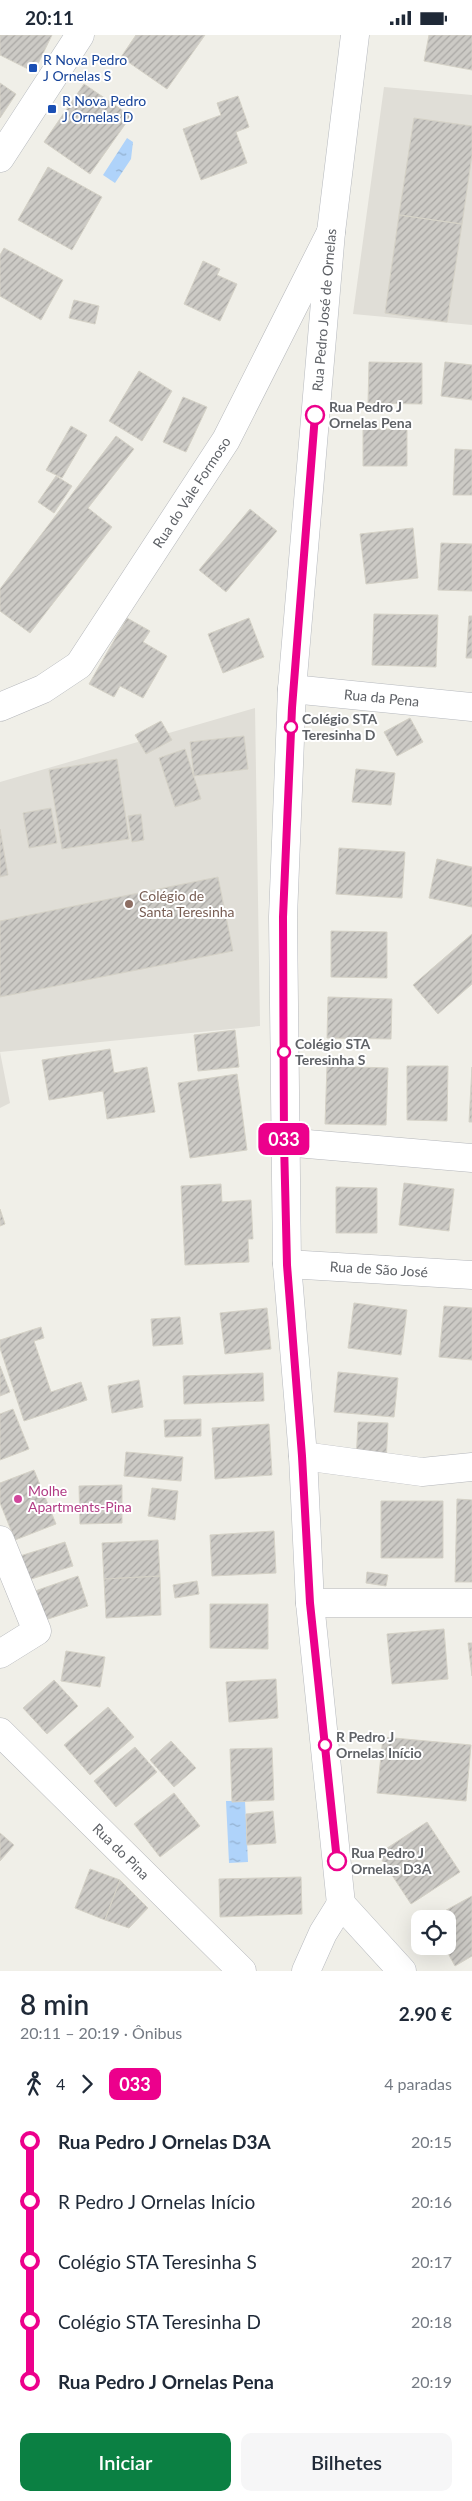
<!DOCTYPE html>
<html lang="pt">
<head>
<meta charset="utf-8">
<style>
	:root { --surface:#fff; --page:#f6f6f7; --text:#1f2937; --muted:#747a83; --accent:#0b8043 }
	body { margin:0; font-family:Lato,sans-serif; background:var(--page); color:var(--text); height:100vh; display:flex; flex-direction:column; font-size:19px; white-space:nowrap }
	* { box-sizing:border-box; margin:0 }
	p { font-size:16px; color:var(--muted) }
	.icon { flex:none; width:28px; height:28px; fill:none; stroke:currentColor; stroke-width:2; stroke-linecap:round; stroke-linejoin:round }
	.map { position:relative; height:1936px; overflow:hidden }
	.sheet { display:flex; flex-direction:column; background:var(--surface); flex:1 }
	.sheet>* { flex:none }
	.badge { padding:0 10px; border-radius:8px; font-size:18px; line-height:32px }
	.controls { position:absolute; left:411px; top:1875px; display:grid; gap:10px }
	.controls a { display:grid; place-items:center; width:45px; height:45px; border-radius:10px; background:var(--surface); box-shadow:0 5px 20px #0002; font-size:25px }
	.map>.badge { position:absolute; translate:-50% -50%; box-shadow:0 0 0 2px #fff }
	.legs { display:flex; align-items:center; gap:8px; height:55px; padding:0 20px; font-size:16px }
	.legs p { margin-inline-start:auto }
	.summary { display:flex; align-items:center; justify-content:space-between; height:85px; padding:0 20px }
	h1 { font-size:28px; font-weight:600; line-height:38px }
	.cta { display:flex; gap:10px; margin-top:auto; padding:10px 20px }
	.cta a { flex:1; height:58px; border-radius:10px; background:var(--accent); color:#fff; font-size:20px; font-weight:600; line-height:58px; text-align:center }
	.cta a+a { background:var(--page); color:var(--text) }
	ul { padding:0 20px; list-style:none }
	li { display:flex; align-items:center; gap:18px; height:60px; font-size:19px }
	li i { display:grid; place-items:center; width:8px; height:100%; margin:0 6px; background:currentColor }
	li i::after { content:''; width:12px; height:12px; margin:-6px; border:4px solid; border-radius:50%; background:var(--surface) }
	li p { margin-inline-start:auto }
	li:first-child i { background:linear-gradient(#0000 50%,currentColor 0) }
	li:last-child i { background:linear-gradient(currentColor 50%,#0000 0) }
	.status { display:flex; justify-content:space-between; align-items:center; height:35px; padding:0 25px; background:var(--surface); direction:ltr }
	.status svg { height:14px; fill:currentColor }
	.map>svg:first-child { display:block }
	.education { fill:#e0ded7 }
	.water { fill:url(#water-ripples) }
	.building { fill:url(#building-hatch); stroke:#d5d2c7 }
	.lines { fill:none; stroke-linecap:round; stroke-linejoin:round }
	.street-casing { stroke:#b5b7bb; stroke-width:29 }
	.secondary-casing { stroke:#b6b9be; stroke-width:29 }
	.street { stroke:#fff; stroke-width:28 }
	.secondary { stroke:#fff; stroke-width:28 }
	.line-1-casing { stroke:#fff; stroke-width:11 }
	.line-1 { stroke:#ec008c; stroke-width:8 }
	.transit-dot { fill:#1a4fb4; stroke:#fff; stroke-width:2 }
	.stop-1-dot { fill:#fff; stroke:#ec008c; stroke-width:2.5 }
	.education-dot { fill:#8d6e63; stroke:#fff; stroke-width:2 }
	.hotel-dot { fill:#d1479c; stroke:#fff; stroke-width:2 }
	.labels { text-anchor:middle; stroke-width:4; stroke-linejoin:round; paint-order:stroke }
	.transit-label { font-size:14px; fill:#164399; stroke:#fff; text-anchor:start }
	.street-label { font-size:14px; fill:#5f6267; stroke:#fff }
	.stop-label { font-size:14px; font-weight:bold; fill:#5f6267; stroke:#fff; text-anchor:start }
	.education-label { font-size:14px; fill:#785e54; stroke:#fff; text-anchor:start }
	.hotel-label { font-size:14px; fill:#b23c85; stroke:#fff; text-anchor:start }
</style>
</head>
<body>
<div class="status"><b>20:11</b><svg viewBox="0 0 49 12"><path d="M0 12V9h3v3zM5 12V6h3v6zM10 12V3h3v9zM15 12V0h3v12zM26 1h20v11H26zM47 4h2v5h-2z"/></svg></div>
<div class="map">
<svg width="472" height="1936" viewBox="0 0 472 1936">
	<defs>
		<pattern id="water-ripples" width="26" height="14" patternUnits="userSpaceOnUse" patternTransform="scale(1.25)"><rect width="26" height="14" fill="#afd3fa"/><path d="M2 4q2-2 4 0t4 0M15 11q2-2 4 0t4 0" fill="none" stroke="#92afce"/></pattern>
		<pattern id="building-hatch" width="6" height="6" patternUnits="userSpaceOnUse" patternTransform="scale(1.25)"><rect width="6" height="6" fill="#cccac5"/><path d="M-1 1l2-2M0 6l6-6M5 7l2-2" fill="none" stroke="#a9a7a4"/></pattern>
	</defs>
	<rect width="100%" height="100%" fill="#f0efe8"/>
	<path class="education" d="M384,52L472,60V290L353,279Z
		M255,673L260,991L0,1017L10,1068L0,1073V747Z"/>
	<path class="water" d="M127,103L133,107L131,124L115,148L103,140Z
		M226,1766H245L248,1827L229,1828Z"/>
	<path class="building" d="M0,0H52L34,37L0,20Z
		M136,0H205L167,54L121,22Z
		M429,0H472V35L424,26Z
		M0,48L16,59L0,83Z
		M84,49L131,81L90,139L44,107Z
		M238,61L249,92L236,97L247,128L201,145L183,94L221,80L217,68Z
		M414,83L472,91V120L462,189L399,180Z
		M48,132L102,162L72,215L18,185Z
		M399,180L462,189L447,287L385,278Z
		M4,213L63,245L41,285L0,261V220Z
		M203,226L220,234L217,240L237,249L220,286L184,269Z
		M74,265L99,271L95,289L69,283Z
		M369,327L422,328V369L368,368Z
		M445,327L472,330V365L441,361Z
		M139,336L172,356L142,406L109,386Z
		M183,362L207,372L186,417L163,407Z
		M71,391L87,400L62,443L46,435Z
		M363,394H407V431H363Z
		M116,401L134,414L88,473L112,492L30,598L0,576V554Z
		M455,414L472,415V460H453Z
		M56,441L72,451L54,478L38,467Z
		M250,474L277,496L226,557L199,535Z
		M413,493L418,543L366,549L360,499Z
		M441,508L472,509V556L438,555Z
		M374,579L438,580L436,632L372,630Z
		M469,581H472V623H466Z
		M127,583L150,596L143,607L167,621L143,663L120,651L114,662L89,649Z
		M249,583L264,622L223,638L208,599Z
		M410,683L423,707L397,721L384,697Z
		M161,686L172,705L146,719L135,700Z
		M244,701L248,734L194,741L190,707Z
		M185,714L201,764L175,772L159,723Z
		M117,724L129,804L62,814L49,735Z
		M356,734L395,738L391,770L352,767Z
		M51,773L57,808L29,813L23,778Z
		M141,779L144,805L132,807L128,781Z
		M0,794L8,840L0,842Z
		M339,813L405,817L402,863L336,859Z
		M437,824L472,832V872L429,863Z
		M218,842L233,916L0,962V886Z
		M331,896L387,897V943L331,942Z
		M472,899V949L438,979L413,950Z
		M328,962L392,964L391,1004L327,1003Z
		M235,995L239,1032L198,1036L194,1000Z
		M110,1014L114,1038L147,1032L155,1077L107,1084L103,1056L49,1065L42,1025Z
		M327,1031L388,1033L386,1090L325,1089Z
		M407,1031H448L447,1086L407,1085Z
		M472,1032V1087H469Z
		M237,1039L247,1115L190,1123L178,1048Z
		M404,1148L454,1154L449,1196L399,1190Z
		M221,1149L222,1167L251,1165L253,1204H248L249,1227L185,1230L181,1151Z
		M336,1152L377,1153V1198H336Z
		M0,1174L5,1189L0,1191Z
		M354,1268L407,1275L401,1320L348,1313Z
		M444,1271L472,1273V1325L439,1322Z
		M267,1273L271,1314L225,1319L220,1278Z
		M180,1282L183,1309L153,1311L151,1284Z
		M41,1292L44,1303L34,1306L51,1357L81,1347L87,1365L24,1386L0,1313V1305Z
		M0,1331L10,1357L0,1361Z
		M338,1337L398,1343L394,1382L334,1377Z
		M263,1338L264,1366L184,1369L183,1341Z
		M139,1345L143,1372L112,1378L108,1351Z
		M13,1374L29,1414L0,1425V1379Z
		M201,1384V1401L165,1402L164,1385Z
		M358,1387L388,1388L386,1428L356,1427Z
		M269,1389L272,1440L215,1444L212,1393Z
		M126,1417L183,1422L181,1446L124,1441Z
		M34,1435L56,1489L15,1505L0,1468V1448Z
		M122,1450V1488L80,1489L79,1451Z
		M152,1453L178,1456L175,1485L148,1481Z
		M457,1464L472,1465V1547H455Z
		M381,1466H443V1523H381Z
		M274,1496L276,1538L212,1541L210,1500Z
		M158,1505L160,1541L104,1544L102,1508Z
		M65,1507L73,1531L28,1545L20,1521Z
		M367,1537L388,1540L386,1551L366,1548Z
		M78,1541L88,1571L45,1585L35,1556Z
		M160,1541L161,1580L106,1583L104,1544Z
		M197,1546L199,1559L175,1563L173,1550Z
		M210,1569H268V1614L210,1613Z
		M444,1594L448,1644L392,1649L387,1599Z
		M468,1608H472V1641Z
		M66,1616L105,1622L100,1652L61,1646Z
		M276,1644L278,1683L229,1687L226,1647Z
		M54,1645L78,1671L47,1699L23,1673Z
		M108,1672L134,1702L90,1740L64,1710Z
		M383,1702L471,1710L466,1766L377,1758Z
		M171,1706L196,1733L174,1752L150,1725Z
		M135,1712L157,1737L116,1772L94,1746Z
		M272,1713L274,1765L232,1767L230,1714Z
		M174,1758L200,1791L160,1822L134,1789Z
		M273,1776L276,1808L247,1810L246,1779Z
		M427,1787L460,1837L411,1869L378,1819Z
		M0,1798L14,1810L0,1826Z
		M90,1834L120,1845L105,1885L75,1873Z
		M301,1842L302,1879L220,1882L219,1844Z
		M120,1845L148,1873L129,1893L105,1885Z
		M472,1861V1921L455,1931L444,1911H448V1884H430Z"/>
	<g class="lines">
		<defs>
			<g id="street">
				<path id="s1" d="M0,672L43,654L79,630L226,405L331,197"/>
				<path d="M284,1107L472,1123"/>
				<path id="s2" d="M287,1229L472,1240"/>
				<path d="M303,1421L422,1437L472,1432"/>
				<path d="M0,1505L37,1596L0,1619"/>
				<path d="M310,1568H472"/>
				<path id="s3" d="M0,1697L242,1936"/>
			</g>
			<g id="secondary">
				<path d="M0,123L80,0"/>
				<path id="s4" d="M292,654L472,672"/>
				<path id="s5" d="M341,1869L310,1568L303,1421L287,1229L283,882L292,654L331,197L355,0"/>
				<path d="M341,1869L402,1936"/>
				<path d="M306,1936L323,1898L341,1869"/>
			</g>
		</defs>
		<use href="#street" class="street-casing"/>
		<use href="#secondary" class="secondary-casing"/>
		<use href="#street" class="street"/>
		<use href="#secondary" class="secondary"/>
	</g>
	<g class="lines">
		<defs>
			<path id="line-1" d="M315,380L292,673L283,882L284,1107L287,1230L302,1421L310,1568L337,1826"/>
		</defs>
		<use href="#line-1" class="line-1-casing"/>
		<use href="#line-1" class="line-1"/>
	</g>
	<g class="transit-dot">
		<rect x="28" y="28" width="10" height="10" rx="2.5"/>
		<rect x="47" y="69" width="10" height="10" rx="2.5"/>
	</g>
	<g class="stop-1-dot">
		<circle cx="315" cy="380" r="9"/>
		<circle cx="291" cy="692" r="6"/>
		<circle cx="284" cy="1017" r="6"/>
		<circle cx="325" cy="1710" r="6"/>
		<circle cx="337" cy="1826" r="9"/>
	</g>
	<circle class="education-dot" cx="129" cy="869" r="5"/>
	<circle class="hotel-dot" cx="18" cy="1464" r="5"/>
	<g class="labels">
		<g class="transit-label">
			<text x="43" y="30">R Nova Pedro<tspan x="43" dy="16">J Ornelas S</tspan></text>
			<text x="62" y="71">R Nova Pedro<tspan x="62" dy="16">J Ornelas D</tspan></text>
		</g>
		<g class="street-label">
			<text dy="5" stroke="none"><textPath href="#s5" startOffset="1598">Rua Pedro José de Ornelas</textPath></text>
			<text dy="5" stroke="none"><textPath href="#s1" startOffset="296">Rua do Vale Formoso</textPath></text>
			<text dy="5" stroke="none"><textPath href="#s4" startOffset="90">Rua da Pena</textPath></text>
			<text dy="5" stroke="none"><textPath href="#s2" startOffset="92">Rua de São José</textPath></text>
			<text dy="5" stroke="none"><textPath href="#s3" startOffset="170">Rua do Pina</textPath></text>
		</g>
		<g class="stop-label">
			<text x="329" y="377">Rua Pedro J<tspan x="329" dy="16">Ornelas Pena</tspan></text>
			<text x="302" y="689">Colégio STA<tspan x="302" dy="16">Teresinha D</tspan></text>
			<text x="295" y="1014">Colégio STA<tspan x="295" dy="16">Teresinha S</tspan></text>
			<text x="336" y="1707">R Pedro J<tspan x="336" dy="16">Ornelas Início</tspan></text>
			<text x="351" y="1823">Rua Pedro J<tspan x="351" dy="16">Ornelas D3A</tspan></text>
		</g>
		<g class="education-label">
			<text x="139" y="866">Colégio de<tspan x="139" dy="16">Santa Teresinha</tspan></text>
		</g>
		<g class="hotel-label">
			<text x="28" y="1461">Molhe<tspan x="28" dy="16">Apartments-Pina</tspan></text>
		</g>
	</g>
</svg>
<div class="controls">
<a><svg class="icon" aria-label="locate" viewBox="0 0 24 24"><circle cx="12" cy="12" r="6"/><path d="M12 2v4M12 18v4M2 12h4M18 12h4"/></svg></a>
</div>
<b class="badge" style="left:284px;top:1104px;background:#ec008c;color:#fff">033</b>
</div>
<section class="sheet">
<div class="summary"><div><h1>8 min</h1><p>20:11 – 20:19 · Ônibus</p></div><b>2.90 €</b></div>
<div class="legs"><svg class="icon" aria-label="walk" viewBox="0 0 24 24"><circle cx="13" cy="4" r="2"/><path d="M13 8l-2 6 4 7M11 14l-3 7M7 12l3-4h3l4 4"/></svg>4<svg class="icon" aria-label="forward" viewBox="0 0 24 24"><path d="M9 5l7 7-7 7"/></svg><b class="badge" style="background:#ec008c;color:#fff">033</b><p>4 paradas</p></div>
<ul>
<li><i style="color:#ec008c"></i><b>Rua Pedro J Ornelas D3A</b><p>20:15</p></li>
<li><i style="color:#ec008c"></i><span>R Pedro J Ornelas Início</span><p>20:16</p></li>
<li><i style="color:#ec008c"></i><span>Colégio STA Teresinha S</span><p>20:17</p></li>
<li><i style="color:#ec008c"></i><span>Colégio STA Teresinha D</span><p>20:18</p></li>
<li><i style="color:#ec008c"></i><b>Rua Pedro J Ornelas Pena</b><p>20:19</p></li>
</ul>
<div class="cta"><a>Iniciar</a><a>Bilhetes</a></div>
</section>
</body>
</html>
